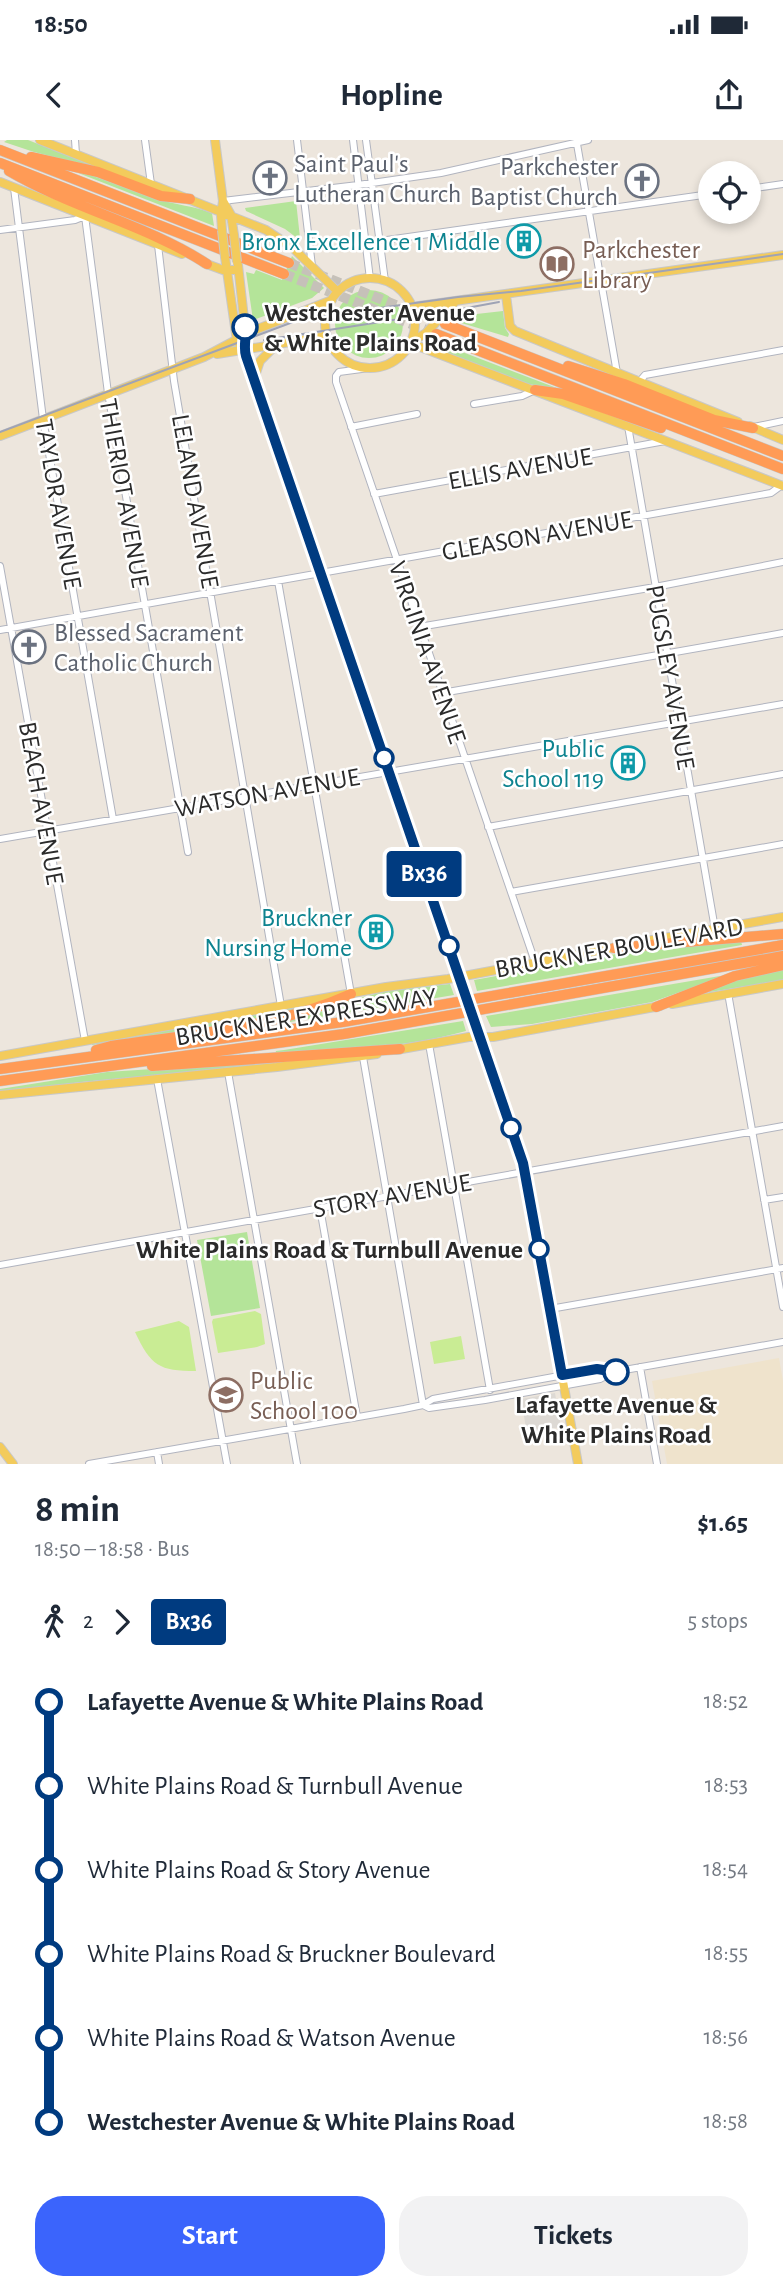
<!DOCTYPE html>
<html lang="en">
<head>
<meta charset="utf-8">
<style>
	:root { --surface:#fff; --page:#f2f2f3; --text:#1f2937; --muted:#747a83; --accent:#3b64fc }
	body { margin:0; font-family:"Alegreya Sans",sans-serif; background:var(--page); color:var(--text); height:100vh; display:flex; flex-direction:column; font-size:26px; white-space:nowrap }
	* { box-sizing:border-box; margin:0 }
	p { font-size:23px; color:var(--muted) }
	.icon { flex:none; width:38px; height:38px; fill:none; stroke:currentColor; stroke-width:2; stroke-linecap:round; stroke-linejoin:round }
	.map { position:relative; height:1324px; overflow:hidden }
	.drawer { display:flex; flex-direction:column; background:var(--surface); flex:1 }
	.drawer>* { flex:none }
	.badge { padding:0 14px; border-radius:5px; font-size:24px; line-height:46px }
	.fabs { position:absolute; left:698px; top:21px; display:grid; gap:14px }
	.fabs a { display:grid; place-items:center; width:63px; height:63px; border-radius:50%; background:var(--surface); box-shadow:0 4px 10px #0003; font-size:35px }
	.map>.badge { position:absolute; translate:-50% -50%; box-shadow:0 0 0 4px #fff }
	.legs { display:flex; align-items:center; gap:10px; height:77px; padding:0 35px; font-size:23px }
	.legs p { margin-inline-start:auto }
	.headline { display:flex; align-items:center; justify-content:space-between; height:119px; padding:0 35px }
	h1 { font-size:38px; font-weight:700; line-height:52px }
	.button { display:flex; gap:14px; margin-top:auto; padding:14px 35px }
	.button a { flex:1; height:80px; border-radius:28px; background:var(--accent); color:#fff; font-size:28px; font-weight:700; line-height:80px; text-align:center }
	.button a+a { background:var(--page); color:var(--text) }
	ul { padding:0 35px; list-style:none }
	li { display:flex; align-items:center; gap:24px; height:84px; font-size:26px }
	li i { display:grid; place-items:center; width:10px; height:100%; margin:0 9px; background:currentColor }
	li i::after { content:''; width:18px; height:18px; margin:-9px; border:5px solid; border-radius:50%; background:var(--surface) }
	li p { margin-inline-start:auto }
	li:first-child i { background:linear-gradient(#0000 50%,currentColor 0) }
	li:last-child i { background:linear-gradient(currentColor 50%,#0000 0) }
	.status { display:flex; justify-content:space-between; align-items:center; height:49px; padding:0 35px; background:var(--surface); direction:ltr }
	.status svg { height:19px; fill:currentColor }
	header { display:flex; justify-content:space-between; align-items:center; height:91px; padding:0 35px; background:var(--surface); font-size:32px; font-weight:700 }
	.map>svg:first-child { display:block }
	.education { fill:#efe3cc }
	.green { fill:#b4e499 }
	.pitch { fill:#c9ec94 }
	.plaza { fill:#ddd9d4 }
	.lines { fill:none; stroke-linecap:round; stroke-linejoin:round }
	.highway-tunnel { stroke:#c6c1b9; stroke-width:10; stroke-dasharray:10 5; stroke-linecap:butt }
	.minor-casing { stroke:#b1b4bf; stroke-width:8 }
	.major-casing { stroke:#c8c8c8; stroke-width:10 }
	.highway-casing { stroke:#c8c8c8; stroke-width:11 }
	.minor { stroke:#fff; stroke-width:6 }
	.major { stroke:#f3cb5c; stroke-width:8 }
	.highway { stroke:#ff9b56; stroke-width:10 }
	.rail { stroke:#9fa3b5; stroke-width:2 }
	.major-bridge-casing { stroke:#c8c8c8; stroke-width:10; stroke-linecap:butt }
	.major-bridge { stroke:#f3cb5c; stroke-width:8 }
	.line-1-casing { stroke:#fff; stroke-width:16 }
	.line-1 { stroke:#003b80; stroke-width:10 }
	.stop-1-dot { fill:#fff; stroke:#003b80; stroke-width:3.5 }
	.labels { text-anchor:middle; stroke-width:5; stroke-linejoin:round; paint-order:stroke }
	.worship-label { font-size:26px; fill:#5b616d; stroke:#fff; text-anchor:start }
	.culture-label { font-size:26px; fill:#0d838f; stroke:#fff; text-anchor:end }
	.education-label { font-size:26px; fill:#785e54; stroke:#fff; text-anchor:start }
	.stop-label { font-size:26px; font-weight:bold; fill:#2b2b2b; stroke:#fff; text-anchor:start }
	.street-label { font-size:26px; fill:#2b2b2b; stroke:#fff }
</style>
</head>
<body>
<div class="status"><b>18:50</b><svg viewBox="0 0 49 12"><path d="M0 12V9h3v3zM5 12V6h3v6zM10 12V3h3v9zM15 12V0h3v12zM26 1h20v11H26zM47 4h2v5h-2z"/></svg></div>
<header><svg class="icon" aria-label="back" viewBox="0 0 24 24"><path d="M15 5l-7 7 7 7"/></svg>Hopline<svg class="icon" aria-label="share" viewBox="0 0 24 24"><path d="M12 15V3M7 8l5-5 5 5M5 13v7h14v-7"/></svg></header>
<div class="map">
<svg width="783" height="1324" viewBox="0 0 783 1324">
	<rect width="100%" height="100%" fill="#ede6dd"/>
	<path class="education" d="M779,1218L783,1241V1324H667L652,1241Z"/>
	<path class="green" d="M7,0H28L104,30L34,12L4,2Z
		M68,29C99,36 127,49 158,59C176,65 194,66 212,73L214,86Z
		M296,61L300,98H297L285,89L246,71L245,68Z
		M292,116L324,148L312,158L253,180L246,132L254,134L256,130L282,140Z
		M335 184a34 34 0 1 1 68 0a34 34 0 1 1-68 0Z
		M503,171L505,188L509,194L508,197L448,179L450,177Z
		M431,200L562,250L528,244L428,205Z
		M741,801L742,805L477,851L474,840L627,812Z
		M783,830V840L704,853L744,837Z
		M720,836V838L652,862L532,884L491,887L486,876Z
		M450,844L454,855L290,882V880L359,858L387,851Z
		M299,866V869L264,881L92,905V903Z
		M463,881L466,891C404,908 339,911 275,914L276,911L284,910Z
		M306,919V921L82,942L0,952V949L107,932Z
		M247,1092L260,1168L211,1176L197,1100Z"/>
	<path class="pitch" d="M255,1171L261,1174L265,1204L257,1207L218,1213L212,1182L213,1179Z
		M179,1181L189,1187L196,1231C159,1231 151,1226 135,1192Z
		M461,1196L465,1219L434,1224L430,1202Z"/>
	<path class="plaza" d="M555,1253L561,1287L531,1292L526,1288L521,1259Z"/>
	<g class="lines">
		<path class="highway-tunnel" d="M289,123L444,184
			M284,134L434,193"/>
		<defs>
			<path id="minor" d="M75,0L76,14
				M145,0L151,44
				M297,0L312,126
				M353,0L370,139
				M366,0L385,141
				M577,4L617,233
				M14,48L43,279L113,679
				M749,49L783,44
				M223,61L358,45L441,33L588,0
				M0,90L75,80L85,76L108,253L188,712
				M380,101L710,54
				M158,105L174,241L281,866
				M369,228L339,232L336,236V242L535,822
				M639,242L645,235L783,210
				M474,264L522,256L535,250
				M628,286L715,789
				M351,287L417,274
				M754,287L783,281
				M374,354L665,301
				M0,426L85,901
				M278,441L351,854
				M419,487L655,447L783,422
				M0,490L771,353L782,345
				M442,553L783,493
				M488,687L783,634
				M0,699L783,564
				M511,752L783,704
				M728,853L783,1167
				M429,904L490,1250
				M363,917L423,1265
				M228,932L297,1324
				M157,939L227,1324
				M764,1060L783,1057
				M320,1068L357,1277
				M0,1125L783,986
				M550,1169L783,1128
				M640,1227L657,1324
				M423,1265L429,1268L485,1260L600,1239L613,1232L783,1202
				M157,1312L159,1324
				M89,1324L404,1269L423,1265L433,1259L597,1229L613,1232"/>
			<path id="major" d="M40,0L266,90L292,107L338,152
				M215,0L223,61L221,75L222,90
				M0,42L182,114
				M223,61L231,75L234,95
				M225,117L237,201L244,209L460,840
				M204,123L223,130H238
				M238,125L246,196L244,209
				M325 183a45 45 0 1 1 90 0a45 45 0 1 1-90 0Z
				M506,155L510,186L515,191L738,282
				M412,167L783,115
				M411,202L426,193L454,163
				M410,203L783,346
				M217,214L327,196
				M254,239L260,221L274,207
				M750,286L783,300
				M0,296L204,217L255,190L332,160
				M641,802L783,777
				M672,864L783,844
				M477,887L525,1032L578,1324
				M396,910L469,897H493L660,866
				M0,916L386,847L448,839L618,807
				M0,955L277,927L377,914
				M0,1307L13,1324"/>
			<path id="highway" d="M0,10L289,123
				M31,17L98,32L161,56L190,59
				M0,23L284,134
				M9,31C74,69 145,84 207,124
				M445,184L783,316
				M436,194L783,329
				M568,226L624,244L714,280L753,288
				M535,250L563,254L661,288
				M614,808L783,794
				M656,867L735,836L783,825
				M96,910L111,906C192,894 275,888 351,854
				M152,926L400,909
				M0,929L343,882L783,805
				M0,941L344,894L783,816"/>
		</defs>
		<use href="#minor" class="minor-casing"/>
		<use href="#major" class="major-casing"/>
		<use href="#highway" class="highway-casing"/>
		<use href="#minor" class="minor"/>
		<use href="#major" class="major"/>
		<use href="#highway" class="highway"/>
		<path class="rail" d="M264,200L445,172L499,162
			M0,292L301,179L458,157L521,151L783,114"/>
		<defs>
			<path id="major-bridge" d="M222,90L225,117
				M234,95L237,122
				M462,846L477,887"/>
		</defs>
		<use href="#major-bridge" class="major-bridge-casing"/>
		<use href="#major-bridge" class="major-bridge"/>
	</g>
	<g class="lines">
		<defs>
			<path id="line-1" d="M245,187C247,197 243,207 246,216L523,1023L562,1235L597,1229L616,1232"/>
		</defs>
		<use href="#line-1" class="line-1-casing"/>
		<use href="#line-1" class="line-1"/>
	</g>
	<defs>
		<symbol id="church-ring" viewBox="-11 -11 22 22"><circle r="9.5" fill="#fff" stroke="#6b7280" stroke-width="1.5"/><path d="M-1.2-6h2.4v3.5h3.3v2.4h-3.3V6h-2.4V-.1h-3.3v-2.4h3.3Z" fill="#6b7280"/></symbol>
		<symbol id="building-ring" viewBox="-11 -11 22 22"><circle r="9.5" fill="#fff" stroke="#0f9aa8" stroke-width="1.5"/><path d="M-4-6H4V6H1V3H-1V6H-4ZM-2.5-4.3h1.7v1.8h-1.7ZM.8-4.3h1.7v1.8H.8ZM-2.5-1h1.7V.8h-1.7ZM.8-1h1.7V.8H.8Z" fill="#0f9aa8"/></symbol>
		<symbol id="library-ring" viewBox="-11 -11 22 22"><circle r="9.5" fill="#fff" stroke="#8d6e63" stroke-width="1.5"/><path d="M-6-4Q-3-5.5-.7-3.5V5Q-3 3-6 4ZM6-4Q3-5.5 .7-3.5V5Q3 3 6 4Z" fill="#8d6e63"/></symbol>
		<symbol id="school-ring" viewBox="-11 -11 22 22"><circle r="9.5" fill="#fff" stroke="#8d6e63" stroke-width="1.5"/><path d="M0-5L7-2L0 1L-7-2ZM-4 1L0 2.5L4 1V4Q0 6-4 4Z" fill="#8d6e63"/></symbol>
	</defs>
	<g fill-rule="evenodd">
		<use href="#church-ring" x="251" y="19" width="38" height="38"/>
		<use href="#church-ring" x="623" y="22" width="38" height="38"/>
		<use href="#building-ring" x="505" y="82" width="38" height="38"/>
		<use href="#library-ring" x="538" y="105" width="38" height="38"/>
		<use href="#church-ring" x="10" y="488" width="38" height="38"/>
		<use href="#building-ring" x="609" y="604" width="38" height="38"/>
		<use href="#building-ring" x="357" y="773" width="38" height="38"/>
		<use href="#school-ring" x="207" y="1236" width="38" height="38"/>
	</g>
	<g class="stop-1-dot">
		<circle cx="245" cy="187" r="12"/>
		<circle cx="384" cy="618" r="9"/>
		<circle cx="449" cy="806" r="9"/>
		<circle cx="511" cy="988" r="9"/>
		<circle cx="539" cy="1109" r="9"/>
		<circle cx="616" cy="1232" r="12"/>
	</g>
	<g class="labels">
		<g class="worship-label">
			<text x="294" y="32">Saint Paul's<tspan x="294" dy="30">Lutheran Church</tspan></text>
			<text x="618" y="35" text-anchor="end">Parkchester<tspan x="618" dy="30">Baptist Church</tspan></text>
			<text x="54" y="501">Blessed Sacrament<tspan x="54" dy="30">Catholic Church</tspan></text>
		</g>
		<g class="culture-label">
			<text x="500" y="110">Bronx Excellence 1 Middle</text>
			<text x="604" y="617">Public<tspan x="604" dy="30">School 119</tspan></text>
			<text x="352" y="786">Bruckner<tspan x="352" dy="30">Nursing Home</tspan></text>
		</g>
		<g class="education-label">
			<text x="582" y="118">Parkchester<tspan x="582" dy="30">Library</tspan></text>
			<text x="250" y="1249">Public<tspan x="250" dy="30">School 100</tspan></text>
		</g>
		<g class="stop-label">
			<text x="264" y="181">Westchester Avenue<tspan x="264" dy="30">&amp; White Plains Road</tspan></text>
			<text x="523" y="1118" text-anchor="end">White Plains Road &amp; Turnbull Avenue</text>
			<text x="616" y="1273" text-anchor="middle">Lafayette Avenue &amp;<tspan x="616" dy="30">White Plains Road</tspan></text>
		</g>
		<g class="street-label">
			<text transform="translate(520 328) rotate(-10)" y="9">ELLIS AVENUE</text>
			<text transform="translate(125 353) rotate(80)" y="9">THIERIOT AVENUE</text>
			<text transform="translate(196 361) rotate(80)" y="9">LELAND AVENUE</text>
			<text transform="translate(59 364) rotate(80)" y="9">TAYLOR AVENUE</text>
			<text transform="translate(537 395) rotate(-10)" y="9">GLEASON AVENUE</text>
			<text transform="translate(428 512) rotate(71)" y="9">VIRGINIA AVENUE</text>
			<text transform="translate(671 537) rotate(80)" y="9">PUGSLEY AVENUE</text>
			<text transform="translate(267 652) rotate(-10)" y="9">WATSON AVENUE</text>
			<text transform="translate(42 663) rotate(80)" y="9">BEACH AVENUE</text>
			<text transform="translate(619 807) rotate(-10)" y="9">BRUCKNER BOULEVARD</text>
			<text transform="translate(306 876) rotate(-9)" y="9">BRUCKNER EXPRESSWAY</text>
			<text transform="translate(392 1055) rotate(-10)" y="9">STORY AVENUE</text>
		</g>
	</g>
</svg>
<div class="fabs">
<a><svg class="icon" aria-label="locate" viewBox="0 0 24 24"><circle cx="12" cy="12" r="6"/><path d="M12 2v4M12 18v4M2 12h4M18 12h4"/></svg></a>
</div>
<b class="badge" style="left:424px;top:734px;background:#003b80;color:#fff">Bx36</b>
</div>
<section class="drawer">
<div class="headline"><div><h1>8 min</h1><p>18:50 – 18:58 · Bus</p></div><b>$1.65</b></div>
<div class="legs"><svg class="icon" aria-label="walk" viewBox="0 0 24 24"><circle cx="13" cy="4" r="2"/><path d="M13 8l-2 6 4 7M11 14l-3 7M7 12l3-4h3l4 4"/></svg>2<svg class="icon" aria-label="forward" viewBox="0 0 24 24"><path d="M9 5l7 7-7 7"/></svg><b class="badge" style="background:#003b80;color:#fff">Bx36</b><p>5 stops</p></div>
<ul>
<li><i style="color:#003b80"></i><b>Lafayette Avenue &amp; White Plains Road</b><p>18:52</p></li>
<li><i style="color:#003b80"></i><span>White Plains Road &amp; Turnbull Avenue</span><p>18:53</p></li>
<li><i style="color:#003b80"></i><span>White Plains Road &amp; Story Avenue</span><p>18:54</p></li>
<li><i style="color:#003b80"></i><span>White Plains Road &amp; Bruckner Boulevard</span><p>18:55</p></li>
<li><i style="color:#003b80"></i><span>White Plains Road &amp; Watson Avenue</span><p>18:56</p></li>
<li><i style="color:#003b80"></i><b>Westchester Avenue &amp; White Plains Road</b><p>18:58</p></li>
</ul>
<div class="button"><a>Start</a><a>Tickets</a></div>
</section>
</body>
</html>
